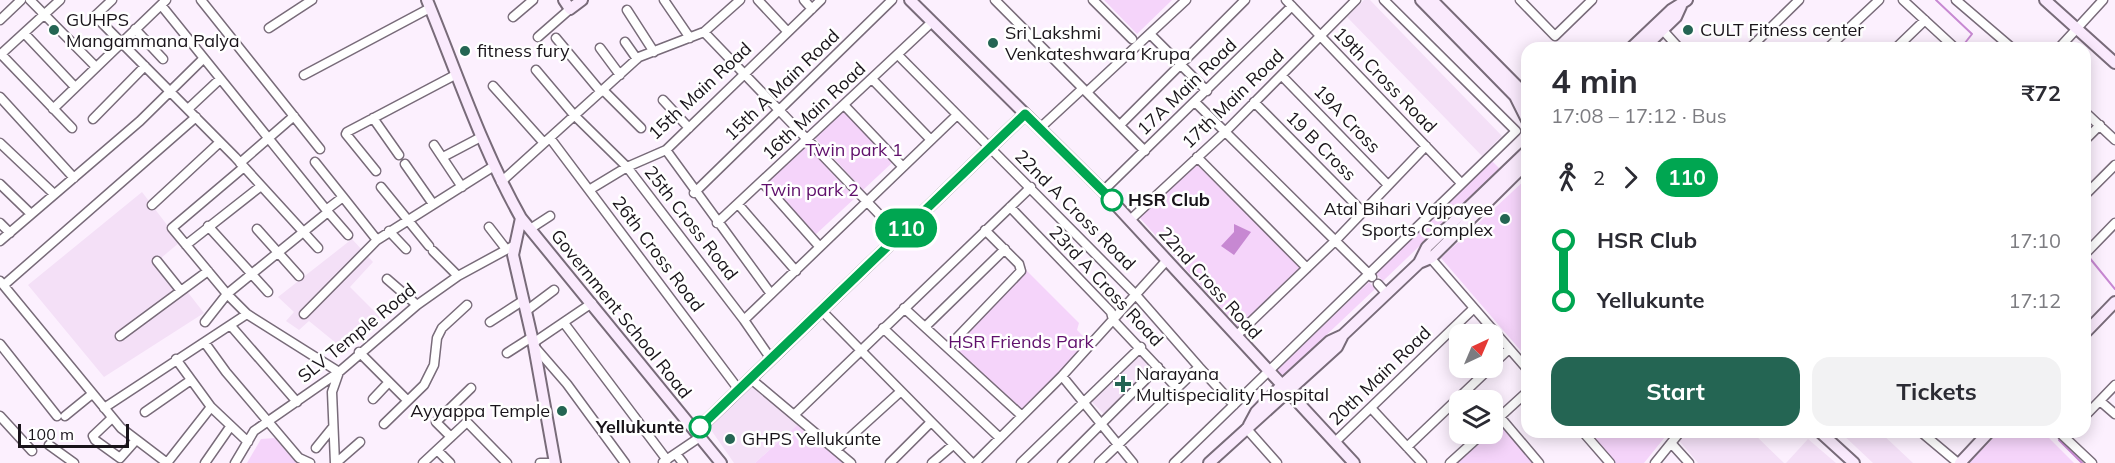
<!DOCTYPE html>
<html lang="en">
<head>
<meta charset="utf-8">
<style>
	:root { --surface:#fff; --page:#f2f2f3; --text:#2b2b33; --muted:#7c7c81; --accent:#246553 }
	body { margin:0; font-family:Mulish,sans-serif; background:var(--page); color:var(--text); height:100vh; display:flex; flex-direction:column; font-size:22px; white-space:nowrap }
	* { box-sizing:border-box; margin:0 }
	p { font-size:20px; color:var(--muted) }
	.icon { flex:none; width:33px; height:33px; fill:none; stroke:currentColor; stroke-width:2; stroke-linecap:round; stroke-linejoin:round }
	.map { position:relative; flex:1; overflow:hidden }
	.side { position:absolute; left:1521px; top:42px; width:570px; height:396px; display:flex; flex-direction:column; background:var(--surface); border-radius:18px; box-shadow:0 3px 15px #0003 }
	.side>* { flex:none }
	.badge { padding:0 12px; border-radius:20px; font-size:21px; line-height:39px }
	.needle { width:39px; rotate:44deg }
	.tools { position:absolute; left:1449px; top:324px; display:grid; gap:12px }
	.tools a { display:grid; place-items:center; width:54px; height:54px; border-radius:12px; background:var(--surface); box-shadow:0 3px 15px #0003; font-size:30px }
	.scale { position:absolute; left:18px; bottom:15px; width:111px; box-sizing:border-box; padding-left:6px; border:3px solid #19141a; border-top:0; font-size:16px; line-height:21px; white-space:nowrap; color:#19141a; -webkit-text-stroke:4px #fff; paint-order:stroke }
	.map>.badge { position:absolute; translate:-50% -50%; box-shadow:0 0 0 3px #fff }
	.legs { display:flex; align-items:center; gap:9px; height:66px; padding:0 30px; font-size:20px }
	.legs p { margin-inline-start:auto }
	.overview { display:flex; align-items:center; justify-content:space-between; height:102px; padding:0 30px }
	h1 { font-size:33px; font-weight:700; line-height:45px }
	.action { display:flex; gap:12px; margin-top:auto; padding:12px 30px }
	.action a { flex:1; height:69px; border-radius:18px; background:var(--accent); color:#fff; font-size:24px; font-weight:700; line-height:69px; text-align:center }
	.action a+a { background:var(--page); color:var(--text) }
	ul { padding:0 30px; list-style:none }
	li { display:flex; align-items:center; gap:21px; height:60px; font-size:22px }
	li i { display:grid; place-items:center; width:9px; height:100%; margin:0 8px; background:currentColor }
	li i::after { content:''; width:15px; height:15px; margin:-8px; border:4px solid; border-radius:50%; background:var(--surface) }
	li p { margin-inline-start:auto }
	li:first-child i { background:linear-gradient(#0000 50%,currentColor 0) }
	li:last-child i { background:linear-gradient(currentColor 50%,#0000 0) }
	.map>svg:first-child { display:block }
	.built { fill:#f4e0f7 }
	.green { fill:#f5d4fa }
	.water { fill:#c788d2 }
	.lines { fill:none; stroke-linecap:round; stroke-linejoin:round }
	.stream { stroke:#c788d2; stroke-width:2 }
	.street-casing { stroke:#786b79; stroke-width:11 }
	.secondary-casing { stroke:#786b79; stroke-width:14 }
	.street { stroke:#fff; stroke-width:8 }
	.secondary { stroke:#faeafd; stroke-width:10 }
	.line-1-casing { stroke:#fff; stroke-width:14 }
	.line-1 { stroke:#00a651; stroke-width:9 }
	.poi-dot { fill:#246553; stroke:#fff; stroke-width:2 }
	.stop-1-dot { fill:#fff; stroke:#00a651; stroke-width:3 }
	.labels { text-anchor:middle; stroke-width:5; stroke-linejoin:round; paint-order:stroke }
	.poi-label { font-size:18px; fill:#19141a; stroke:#fff; text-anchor:start }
	.street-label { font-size:18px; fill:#19141a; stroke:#fff }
	.park-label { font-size:18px; fill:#60106c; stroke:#fff }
	.stop-label { font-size:18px; font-weight:bold; fill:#19141a; stroke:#fff; text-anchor:start }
</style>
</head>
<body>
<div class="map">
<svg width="2115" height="463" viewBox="0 0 2115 463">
	<rect width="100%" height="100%" fill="#fcf0fe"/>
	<path class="built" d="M1364,0H1370L1502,136L1482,156L1347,17Z
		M142,192L180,242L161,258L204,313L104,377L28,285Z
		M352,239L373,262L350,287L380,317L347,352L309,321L299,330L286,321L294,312L278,297Z
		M1142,352L1155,366L1105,415L1091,401Z
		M751,386L797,425L755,463H734L709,427Z
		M1682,432H1752L1784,463H1698L1677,438Z
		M1840,432H1880L1913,463H1873Z
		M1808,439L1836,463H1786Z"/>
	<path class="green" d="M1104,0H1172L1137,34Z
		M845,110L893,162L863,190L815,138Z
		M806,145L855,198L814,236L765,183Z
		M1490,159L1500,169L1383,281L1375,273Z
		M1197,165L1301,267L1238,327L1139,217Z
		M1527,178V358L1441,258Z
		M1026,270L1079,323L1077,330L1089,342L1023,412L948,343Z
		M1369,282L1375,289L1282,377L1276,371Z
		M1500,423L1534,463H1455L1488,434H1492L1493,429Z
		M797,425L844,463H755Z
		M1589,432H1669L1644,463H1615Z
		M1999,432H2043L2074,463H1969Z
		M275,438L293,459L301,463H247L261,439Z"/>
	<path class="water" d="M1234,224L1251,232L1234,255L1221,246L1234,232Z"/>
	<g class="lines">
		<path class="stream" d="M1936,0L1972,34L1961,48
			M2088,256L2115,289
			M2059,440L2082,463"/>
		<defs>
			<path id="street" d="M30,0L96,67
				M112,0L95,16L235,157L318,248
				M201,0L320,149
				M664,0L690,38
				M758,0L787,31
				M804,0L812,9
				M995,0L1145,151
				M1093,0L1132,39
				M1286,0L1461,183
				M1520,0L1555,36L1592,0
				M1903,0L1955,48
				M1956,0L2012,48
				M161,5L328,212L227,294L205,322
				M627,10L654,52
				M513,17L533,0
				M0,20L21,0
				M1659,26L1679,48
				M269,28L312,0
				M135,29L163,59
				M704,32L899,235
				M24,33L75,87
				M1150,34L1207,91
				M538,37L570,9
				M556,38L601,92
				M625,42L637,59
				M600,48L620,75
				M1750,48L1799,0
				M1828,48L1879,0
				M1896,48L1925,20
				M2059,48L2103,0
				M1,54L72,128
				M0,55L60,0
				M898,55L1135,294L1199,367
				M536,70L574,115L627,167L744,320L771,359
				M304,75L430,8
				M1282,76L1388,185
				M872,79L931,140
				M493,86L544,143
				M603,90L641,128
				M1087,92L1186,0
				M0,97L74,178
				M663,100L689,128
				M1195,102L1372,277
				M1254,102L1363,212
				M844,105L903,167
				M53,109L166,0
				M188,109L220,79
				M2085,112L2115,140
				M373,118L399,155
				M93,119L145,66
				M1120,125L1245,0
				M1040,128L1080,91
				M550,138L739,390
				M2085,140L2100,125
				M0,143L54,194
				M434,145L462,187
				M666,150L771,294L957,115
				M443,157L481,137
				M1197,157L1307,268
				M315,162L343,197
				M240,163L294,116
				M405,164L433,204
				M244,167L172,228L227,294L247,314L339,372L332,392L335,463
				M376,171L346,134L347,132L457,74
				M501,182L639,57L704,32L740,0
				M762,182L819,246
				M0,184L31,214
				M381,187L429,246
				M589,190L627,167L666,150L821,0
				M1103,191L1292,6
				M694,193L892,0
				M2085,195L2115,165
				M738,204L796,271
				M152,205L220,142
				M1010,207L1111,312L1113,320L1177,388
				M326,210L343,197L377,240
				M328,212L348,235
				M1130,220L1226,131L1356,0
				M0,223L10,233
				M717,223L932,22
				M208,226L268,292
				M489,227L506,249
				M257,229L299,276
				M530,229L550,216
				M389,231L406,249
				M0,241L140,121L203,59
				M186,245L261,186
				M433,251L458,276
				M1427,254L1527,369
				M2085,254L2115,223
				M157,261L181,291
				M387,279L417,305
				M0,281L121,428L167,463L211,407
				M1378,284L1387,294
				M4,285L196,117
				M904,308L1022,416
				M526,311L554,290
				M822,311L972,463
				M304,314L377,240L494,166
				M744,320L771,294
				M490,322L524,300
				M564,323L667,460
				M231,326L297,402
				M925,327L1005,249
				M883,328L1000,438
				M120,336L208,271
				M1236,336L1336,240L1426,146
				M205,343L226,372L299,458L310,463
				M533,343L592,303
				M0,344L57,416
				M534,346L567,384L625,463
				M948,347L1021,271L1019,264L985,230
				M359,352L407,400
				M507,353L532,337
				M176,359L211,407L248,442
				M1492,365L1509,349
				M1062,376L1133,463
				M751,379L851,463
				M373,399L389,382
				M2100,401L2115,414
				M104,408L247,314
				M1371,408L1422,463
				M145,412L191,380
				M794,415L1031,187
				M0,416L32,451
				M65,416L92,394
				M2085,416L2115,385
				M1500,417L1539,463
				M112,418L93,436L95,440L120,458L136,440
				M384,424L424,385L434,365L437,338L442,328L467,305
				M1492,424L1527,392
				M1246,428L1277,463
				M1583,432L1610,463
				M1921,432L1958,463
				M2059,432L2092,463
				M451,437L436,422L471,388
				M1335,442L1473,309
				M1671,443L1689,463
				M49,445L74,463
				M1407,447L1490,368
				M316,448L333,427
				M437,450L450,463
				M836,450L900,392
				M676,454L683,463
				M663,462L700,437
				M205,463L230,427
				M235,463L254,431L339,372L417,305L458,276L515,245
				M336,463L360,442
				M423,463L467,422L507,463
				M540,463H552
				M890,463L930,423
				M932,463L953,445
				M975,463L1062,376L1167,260
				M1021,463L1141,347
				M1062,463L1158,367
				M1099,463L1199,367L1234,405
				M1174,463L1516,131L1384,0
				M1450,463L1482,434
				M1655,463L1680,432"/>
			<path id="secondary" d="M427,0C457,73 482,149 521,218L721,463
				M564,0L570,9L582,0
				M910,0L1103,191L1354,463
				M1421,0L1515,96L1527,120
				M1432,0L1527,96
				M2045,0L2115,63
				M1631,48L1671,10L1687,0
				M1644,48L1676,17L1681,6
				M521,218L513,255L534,346L555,463
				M1419,263L1431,258L1527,163
				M2085,333L2115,302
				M1249,425L1256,412L1282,385L1330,341L1343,335L1419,263L1427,247L1527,151
				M696,431L1025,114
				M1820,432L1854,463
				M1209,463L1337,347L1343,335
				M1960,463L1989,432"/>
		</defs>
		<use href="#street" class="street-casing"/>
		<use href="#secondary" class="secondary-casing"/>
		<use href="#street" class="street"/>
		<use href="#secondary" class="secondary"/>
	</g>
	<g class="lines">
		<defs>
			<path id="line-1" d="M700,427L1025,114L1112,200"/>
		</defs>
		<use href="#line-1" class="line-1-casing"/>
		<use href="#line-1" class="line-1"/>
	</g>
	<g class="poi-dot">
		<circle cx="54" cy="30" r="6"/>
		<circle cx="1688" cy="30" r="6"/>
		<circle cx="993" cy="43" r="6"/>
		<circle cx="465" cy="51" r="6"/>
		<circle cx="1505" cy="219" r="6"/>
		<path d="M1120 375h6v6h6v6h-6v6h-6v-6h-6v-6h6z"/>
		<circle cx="562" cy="411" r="6"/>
		<circle cx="730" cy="439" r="6"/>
	</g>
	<g class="stop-1-dot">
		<circle cx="1112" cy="200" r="10"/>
		<circle cx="700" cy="427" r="10"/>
	</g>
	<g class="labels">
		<g class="poi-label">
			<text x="66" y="26">GUHPS<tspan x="66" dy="21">Mangammana Palya</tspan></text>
			<text x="1700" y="36">CULT Fitness center</text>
			<text x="1005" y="39">Sri Lakshmi<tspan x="1005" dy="21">Venkateshwara Krupa</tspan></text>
			<text x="477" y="57">fitness fury</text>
			<text x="1493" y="215" text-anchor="end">Atal Bihari Vajpayee<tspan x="1493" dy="21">Sports Complex</tspan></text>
			<text x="1136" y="380">Narayana<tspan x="1136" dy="21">Multispeciality Hospital</tspan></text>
			<text x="550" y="417" text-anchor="end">Ayyappa Temple</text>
			<text x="742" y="445">GHPS Yellukunte</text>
		</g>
		<g class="street-label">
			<text transform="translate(1385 80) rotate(46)" y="6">19th Cross Road</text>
			<text transform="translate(782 85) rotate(-44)" y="6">15th A Main Road</text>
			<text transform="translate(1187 87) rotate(-44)" y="6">17A Main Road</text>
			<text transform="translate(700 91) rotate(-43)" y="6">15th Main Road</text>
			<text transform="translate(1233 99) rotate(-44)" y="6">17th Main Road</text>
			<text transform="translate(814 111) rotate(-43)" y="6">16th Main Road</text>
			<text transform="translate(1347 119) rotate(46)" y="6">19A Cross</text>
			<text transform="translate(1321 146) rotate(45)" y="6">19 B Cross</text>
			<text transform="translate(1075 210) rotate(45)" y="6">22nd A Cross Road</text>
			<text transform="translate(691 223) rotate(52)" y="6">25th Cross Road</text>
			<text transform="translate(658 254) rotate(53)" y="6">26th Cross Road</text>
			<text transform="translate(1210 283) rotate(48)" y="6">22nd Cross Road</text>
			<text transform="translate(1106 286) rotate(47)" y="6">23rd A Cross Road</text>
			<text transform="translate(621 314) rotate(51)" y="6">Government School Road</text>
			<text transform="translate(357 333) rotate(-39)" y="6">SLV Temple Road</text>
			<text transform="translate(1380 376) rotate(-44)" y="6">20th Main Road</text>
		</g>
		<g class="park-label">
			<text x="854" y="156">Twin park 1</text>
			<text x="810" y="196">Twin park 2</text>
			<text x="1021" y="348">HSR Friends Park</text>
		</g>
		<g class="stop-label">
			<text x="1128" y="206">HSR Club</text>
			<text x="684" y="433" text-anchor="end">Yellukunte</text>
		</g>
	</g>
</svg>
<div class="tools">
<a><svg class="needle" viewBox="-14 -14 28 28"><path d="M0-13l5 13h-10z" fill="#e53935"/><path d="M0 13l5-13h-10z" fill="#7c7c81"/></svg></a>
<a><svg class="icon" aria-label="layers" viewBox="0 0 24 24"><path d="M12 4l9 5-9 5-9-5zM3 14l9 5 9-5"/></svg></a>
</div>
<div class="scale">100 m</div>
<b class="badge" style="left:906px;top:228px;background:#00a651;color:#fff">110</b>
<section class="side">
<div class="overview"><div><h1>4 min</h1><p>17:08 – 17:12 · Bus</p></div><b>₹72</b></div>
<div class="legs"><svg class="icon" aria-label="walk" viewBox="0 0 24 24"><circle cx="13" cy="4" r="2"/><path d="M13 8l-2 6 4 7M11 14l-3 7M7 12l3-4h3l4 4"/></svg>2<svg class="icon" aria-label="forward" viewBox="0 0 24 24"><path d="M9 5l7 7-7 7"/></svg><b class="badge" style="background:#00a651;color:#fff">110</b></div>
<ul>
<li><i style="color:#00a651"></i><b>HSR Club</b><p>17:10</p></li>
<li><i style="color:#00a651"></i><b>Yellukunte</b><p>17:12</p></li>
</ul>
<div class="action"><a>Start</a><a>Tickets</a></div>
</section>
</div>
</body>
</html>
